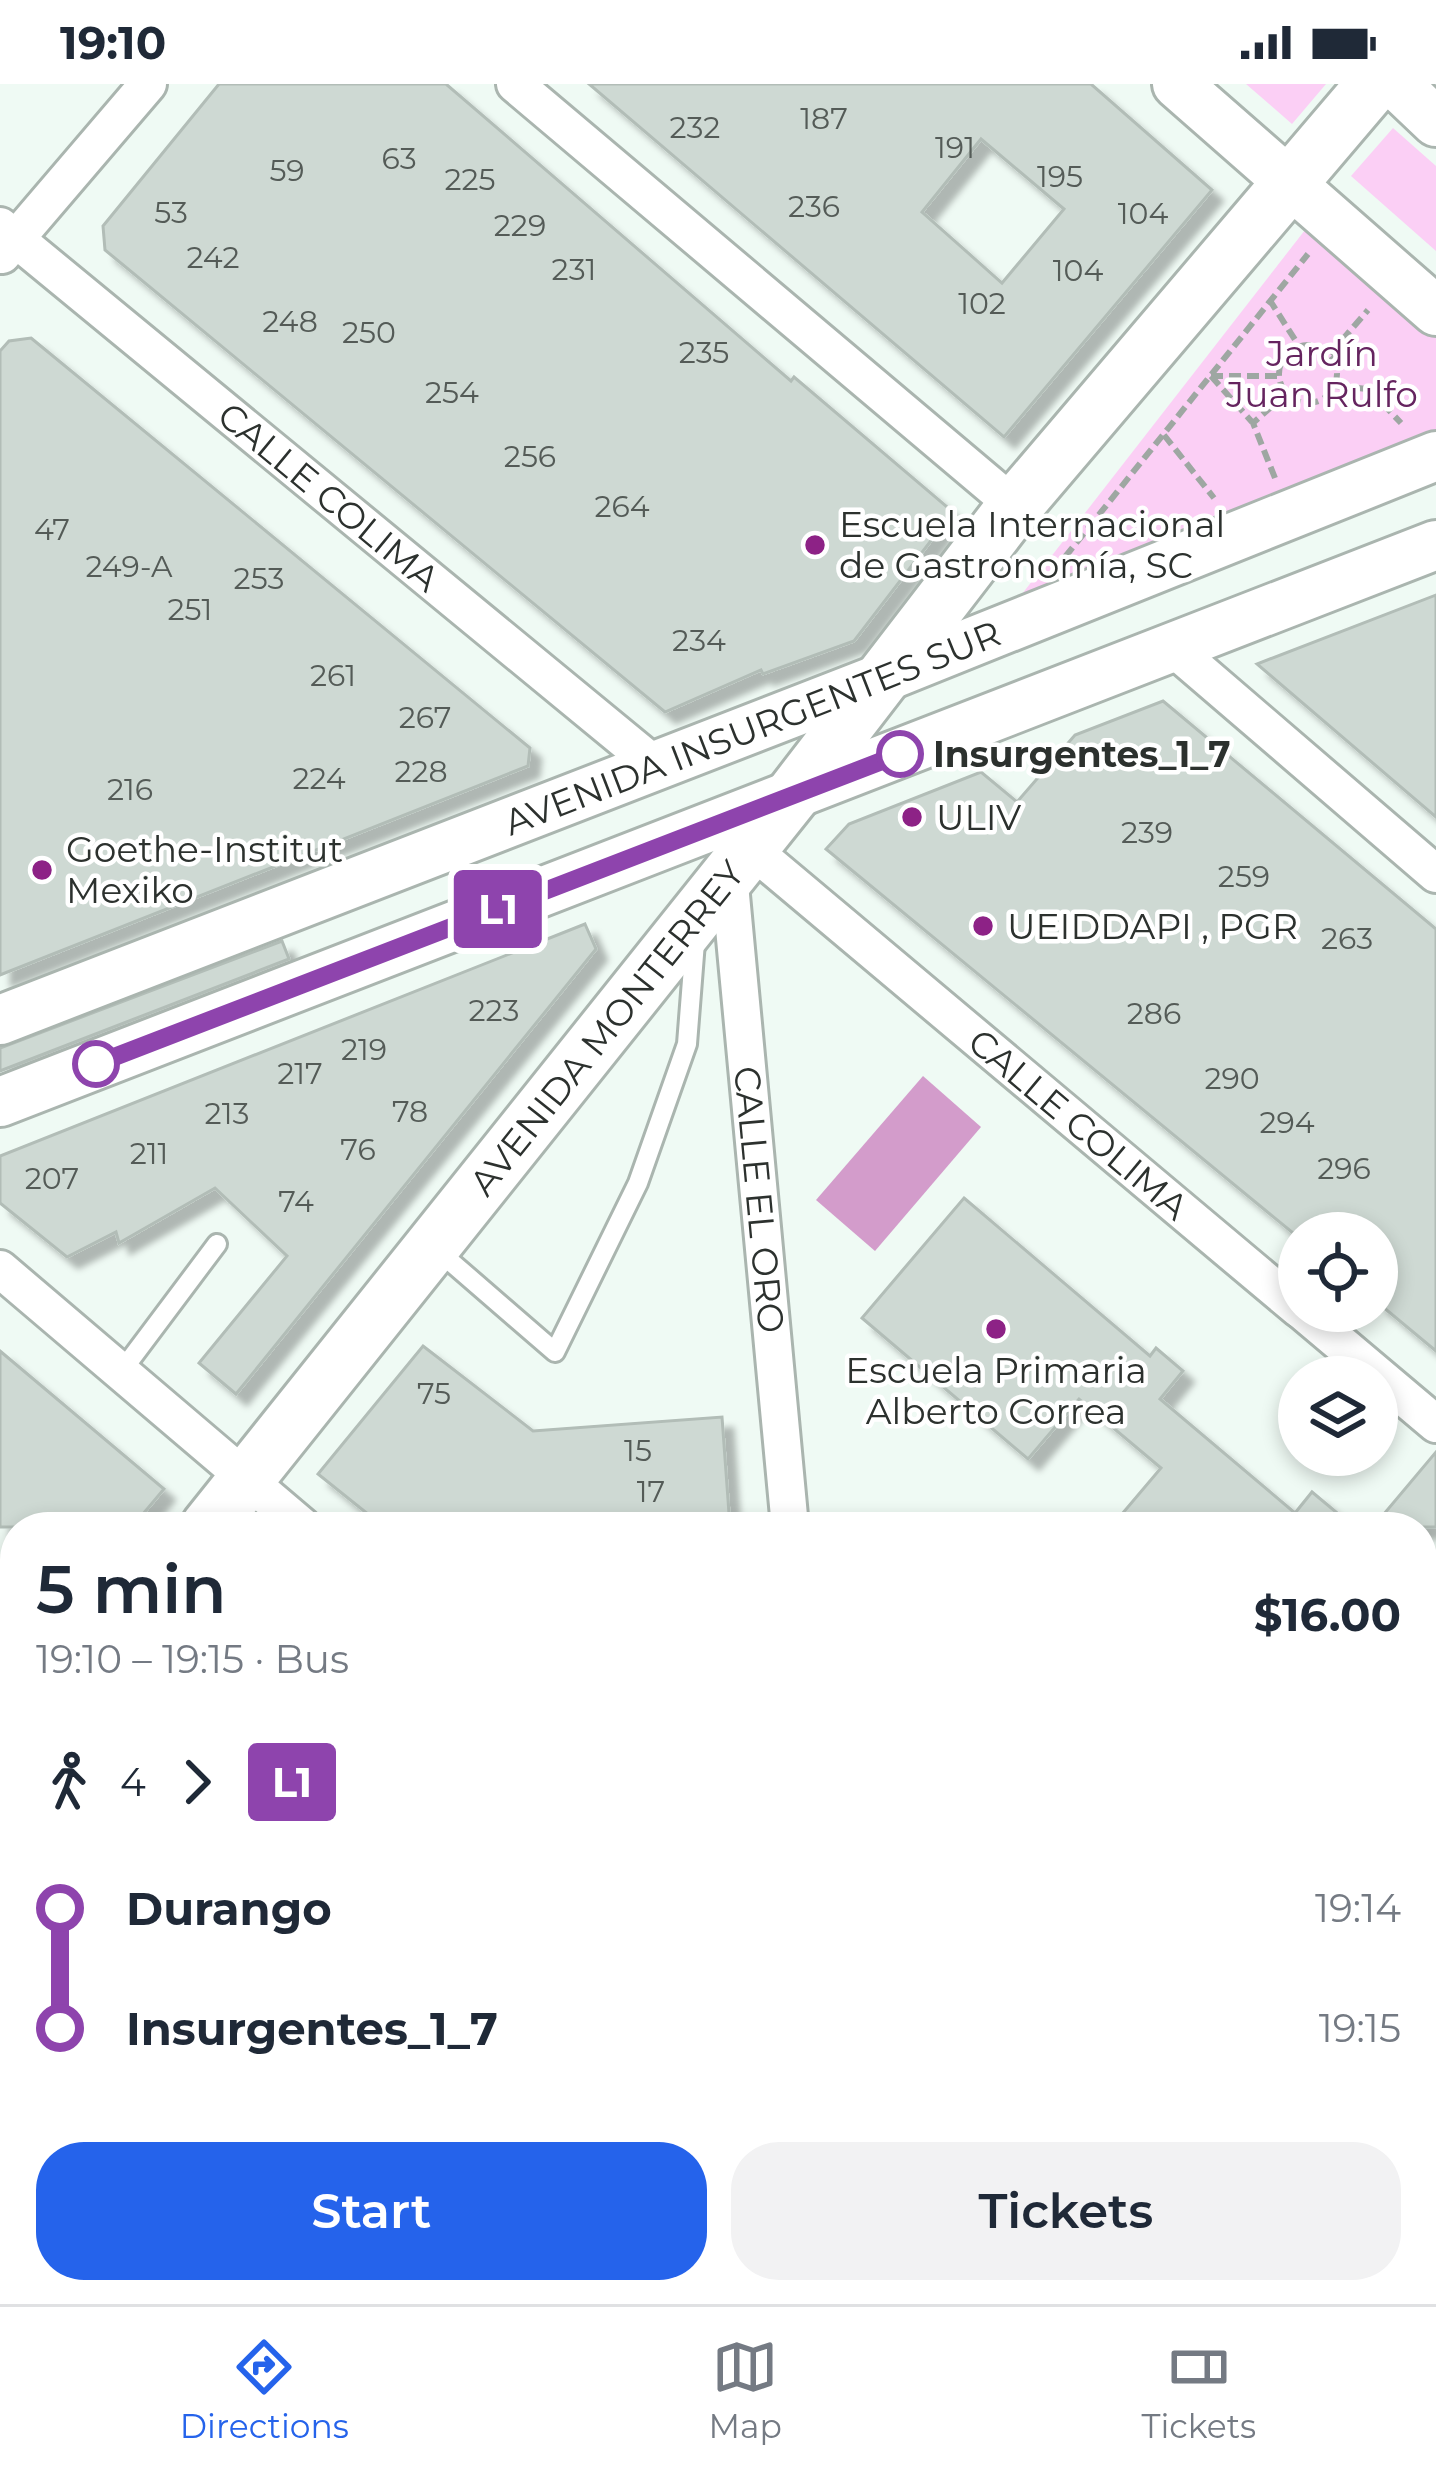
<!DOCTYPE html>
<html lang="en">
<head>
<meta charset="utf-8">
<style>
	:root { --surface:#fff; --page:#f2f2f3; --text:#1f2937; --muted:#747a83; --line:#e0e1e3; --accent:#2563eb }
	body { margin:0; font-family:Montserrat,sans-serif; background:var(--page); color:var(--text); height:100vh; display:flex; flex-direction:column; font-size:45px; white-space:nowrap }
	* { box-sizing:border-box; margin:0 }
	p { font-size:39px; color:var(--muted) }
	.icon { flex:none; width:66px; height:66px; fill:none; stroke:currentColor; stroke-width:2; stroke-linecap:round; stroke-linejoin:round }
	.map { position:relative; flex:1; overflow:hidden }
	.panel { position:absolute; left:0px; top:1428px; width:1437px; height:792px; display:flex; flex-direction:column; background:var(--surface); border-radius:48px 48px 0 0; box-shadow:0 6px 18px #0003 }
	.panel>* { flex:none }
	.badge { padding:0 24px; border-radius:9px; font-size:42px; line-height:78px }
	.buttons { position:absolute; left:1278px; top:1128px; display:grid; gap:24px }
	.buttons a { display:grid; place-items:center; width:120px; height:120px; border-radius:50%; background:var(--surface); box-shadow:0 6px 18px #0003; font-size:60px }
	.map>.badge { position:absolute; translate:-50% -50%; box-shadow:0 0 0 6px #fff }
	.legs { display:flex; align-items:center; gap:18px; height:132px; padding:0 36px; font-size:39px }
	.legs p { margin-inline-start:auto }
	.summary { display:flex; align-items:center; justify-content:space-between; height:204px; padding:0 36px }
	h1 { font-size:66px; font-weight:600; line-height:90px }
	.primary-button { display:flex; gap:24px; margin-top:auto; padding:24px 36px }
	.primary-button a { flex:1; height:138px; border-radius:48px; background:var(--accent); color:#fff; font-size:48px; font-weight:600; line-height:138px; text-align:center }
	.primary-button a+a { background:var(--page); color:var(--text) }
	ul { padding:0 36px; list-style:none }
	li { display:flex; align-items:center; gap:42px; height:120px; font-size:45px }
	li i { display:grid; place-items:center; width:18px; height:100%; margin:0 15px; background:currentColor }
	li i::after { content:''; width:30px; height:30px; margin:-15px; border:9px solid; border-radius:50%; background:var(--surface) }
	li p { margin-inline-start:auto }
	li:first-child i { background:linear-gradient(#0000 50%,currentColor 0) }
	li:last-child i { background:linear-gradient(currentColor 50%,#0000 0) }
	.status { display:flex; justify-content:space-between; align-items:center; height:84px; padding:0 60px; background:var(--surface); direction:ltr }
	.status svg { height:33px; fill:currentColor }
	.tabs { display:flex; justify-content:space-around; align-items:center; height:168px; border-top:3px solid var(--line); background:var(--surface); font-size:33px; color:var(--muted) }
	.tabs a { display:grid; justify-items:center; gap:6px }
	.tabs .selected { color:var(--accent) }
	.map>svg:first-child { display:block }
	.green { fill:#fbcff5 }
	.water { fill:#d39ccb }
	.building { fill:#ced9d3; stroke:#b2bdb7; stroke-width:3; fill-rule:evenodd; filter:url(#shadow) }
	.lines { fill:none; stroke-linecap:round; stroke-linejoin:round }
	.lane-casing { stroke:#aab5af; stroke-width:24 }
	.street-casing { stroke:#aab5af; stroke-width:42 }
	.secondary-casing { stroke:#aab5af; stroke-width:54 }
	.primary-casing { stroke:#aab5af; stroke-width:60 }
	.path { stroke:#9ea7a2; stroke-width:6; stroke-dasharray:12 6; stroke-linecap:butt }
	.lane { stroke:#fff; stroke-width:18 }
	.street { stroke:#fff; stroke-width:36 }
	.secondary { stroke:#fff; stroke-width:48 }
	.primary { stroke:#fff; stroke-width:54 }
	.line-1-casing { stroke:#fff; stroke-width:27 }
	.line-1 { stroke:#8e44ad; stroke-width:18 }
	.poi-dot { fill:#8d2286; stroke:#fff; stroke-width:4.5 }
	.stop-1-dot { fill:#fff; stroke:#8e44ad; stroke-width:6 }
	.labels { text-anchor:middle; stroke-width:9; stroke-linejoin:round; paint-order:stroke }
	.number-label { font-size:30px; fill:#545b57 }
	.park-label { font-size:36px; fill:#65245f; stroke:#fff }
	.street-label { font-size:36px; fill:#2c312e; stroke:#fff }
	.poi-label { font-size:36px; fill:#2c312e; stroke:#fff; text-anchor:start }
	.stop-label { font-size:36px; font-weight:bold; fill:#2c312e; stroke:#fff; text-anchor:start }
</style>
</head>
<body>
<div class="status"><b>19:10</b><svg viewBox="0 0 49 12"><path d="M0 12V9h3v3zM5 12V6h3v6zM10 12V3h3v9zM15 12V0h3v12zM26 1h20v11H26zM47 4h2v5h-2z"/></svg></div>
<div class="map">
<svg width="1436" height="2220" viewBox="0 0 1436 2220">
	<defs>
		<filter id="shadow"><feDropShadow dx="11" dy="11" stdDeviation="3" flood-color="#0004"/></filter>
	</defs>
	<rect width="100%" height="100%" fill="#effaf4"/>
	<path class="green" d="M1246,0H1326L1292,40Z
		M1393,44L1436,82V167L1351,92Z
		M1312,137L1436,254V358L1015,519Z
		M682,2205H978L960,2220H700Z"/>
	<path class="water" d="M923,992L981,1043L875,1167L816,1116Z"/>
	<path class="building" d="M219,0H446L791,297L794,293L953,428L854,557L763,590L761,586L665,628L105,166L103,142Z
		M589,0H1091L1212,106L1004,353ZM981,55L1064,125L1002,199L922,128Z
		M31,254L530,664L528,682L0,891V267L9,257Z
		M1436,511V733L1257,580Z
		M1163,617L1436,845V1267L1377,1218V1149H1293L826,765L849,740L981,688L1017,718L1075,651Z
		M585,840L596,865L236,1310L199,1279L287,1172L215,1104L119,1159L116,1148L67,1173L0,1119V1072Z
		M282,857L289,875L0,987V964Z
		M964,1114L1150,1272L1156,1264L1183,1287L1160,1315L1295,1429L1312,1408L1354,1443H1111L1161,1384L1079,1315L1028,1375L862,1234Z
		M423,1262L533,1347L722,1333L730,1443H384L318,1390Z
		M0,1267L164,1405L132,1443H0Z
		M1436,1368V1443H1373Z"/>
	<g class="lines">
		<defs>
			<path id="lane" d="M436,1165L555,1268L638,1099L687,960L695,858
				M121,1288L217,1160"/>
			<g id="street">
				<path d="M515,0L1015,422"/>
				<path id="s1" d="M0,142L656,682"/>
				<path d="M2,171L148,0"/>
				<path d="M1173,564L1436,790"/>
				<path id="s2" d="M750,764L1299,1225"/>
				<path id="s3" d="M729,790L790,1443"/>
				<path d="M0,1185L303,1443"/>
				<path d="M1302,1227L1436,1340"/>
				<path d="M1422,1578L1436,1561"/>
				<path d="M0,1647L15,1659"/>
				<path d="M0,2052L15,2074"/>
				<path d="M151,2205L168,2220"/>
			</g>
			<g id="secondary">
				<path d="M1177,0L1436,227"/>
				<path d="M1396,0L1436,38"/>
				<path id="s4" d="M0,936L882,594L1436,372"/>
				<path d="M0,1018L1436,461"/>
				<path d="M0,1961L15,1962"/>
				<path d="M0,2026L15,2027"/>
				<path d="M1422,2052H1436"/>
				<path d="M1422,2111L1436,2112"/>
				<path d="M624,2205L636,2220"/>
				<path d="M1118,2205L1136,2220"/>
				<path d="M1036,2220L1049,2205"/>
			</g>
			<g id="primary">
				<path id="s5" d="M208,1443L792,712L1015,422L1374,0"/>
				<path d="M0,1703L15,1685"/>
			</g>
		</defs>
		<use href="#lane" class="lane-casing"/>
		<use href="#street" class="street-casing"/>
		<use href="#secondary" class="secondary-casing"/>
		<use href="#primary" class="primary-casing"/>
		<path class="path" d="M1269,215L1299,262
			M1279 290a29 29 0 1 1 58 0a29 29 0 1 1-58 0Z
			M1330,270L1368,226
			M1211,292H1279
			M1211,292L1252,338
			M1335,302L1369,305L1401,339
			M1164,351L1214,414
			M1275,394L1253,339L1286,310
			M1065,473L1308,170
			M511,2205L519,2220
			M726,2205L755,2220
			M815,2205L820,2220
			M866,2220L869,2205
			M909,2220L937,2205"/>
		<use href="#lane" class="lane"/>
		<use href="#street" class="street"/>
		<use href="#secondary" class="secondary"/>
		<use href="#primary" class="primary"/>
	</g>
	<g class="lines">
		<defs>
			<path id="line-1" d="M96,980L900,670"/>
		</defs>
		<use href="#line-1" class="line-1-casing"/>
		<use href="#line-1" class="line-1"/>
	</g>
	<g class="poi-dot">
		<circle cx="815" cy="461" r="12"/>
		<circle cx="912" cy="733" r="12"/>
		<circle cx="42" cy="786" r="12"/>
		<circle cx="983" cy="842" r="12"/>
		<circle cx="996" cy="1245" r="12"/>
	</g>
	<g class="stop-1-dot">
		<circle cx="900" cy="670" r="21"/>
		<circle cx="96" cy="980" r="21"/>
	</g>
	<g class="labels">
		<g class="number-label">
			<text x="824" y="45">187</text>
			<text x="695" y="54">232</text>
			<text x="955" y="74">191</text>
			<text x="399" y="85">63</text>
			<text x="287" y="97">59</text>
			<text x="1060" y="103">195</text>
			<text x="470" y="106">225</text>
			<text x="814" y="133">236</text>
			<text x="171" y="139">53</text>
			<text x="1143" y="140">104</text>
			<text x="520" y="152">229</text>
			<text x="213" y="184">242</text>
			<text x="574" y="196">231</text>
			<text x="1078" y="197">104</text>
			<text x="982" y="230">102</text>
			<text x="290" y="248">248</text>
			<text x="369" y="259">250</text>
			<text x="704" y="279">235</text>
			<text x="452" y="319">254</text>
			<text x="530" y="383">256</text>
			<text x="622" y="433">264</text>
			<text x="52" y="456">47</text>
			<text x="129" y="493">249-A</text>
			<text x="259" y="505">253</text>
			<text x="190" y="536">251</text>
			<text x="699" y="567">234</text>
			<text x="333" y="602">261</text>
			<text x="425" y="644">267</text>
			<text x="421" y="698">228</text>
			<text x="319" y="705">224</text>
			<text x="130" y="716">216</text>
			<text x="1147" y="759">239</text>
			<text x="1244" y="803">259</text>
			<text x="1347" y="865">263</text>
			<text x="494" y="937">223</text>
			<text x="1154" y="940">286</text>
			<text x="364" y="976">219</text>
			<text x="300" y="1000">217</text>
			<text x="1232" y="1005">290</text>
			<text x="410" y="1038">78</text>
			<text x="227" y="1040">213</text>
			<text x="1287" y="1049">294</text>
			<text x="358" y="1076">76</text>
			<text x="149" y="1080">211</text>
			<text x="1344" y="1095">296</text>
			<text x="52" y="1105">207</text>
			<text x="296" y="1128">74</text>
			<text x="434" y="1320">75</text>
			<text x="638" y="1377">15</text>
			<text x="651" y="1418">17</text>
		</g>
		<g class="park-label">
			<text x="1322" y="282">Jardín<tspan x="1322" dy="41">Juan Rulfo</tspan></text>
		</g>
		<g class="street-label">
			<text dy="13" stroke="none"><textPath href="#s1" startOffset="426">CALLE COLIMA</textPath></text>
			<text dy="13" stroke="none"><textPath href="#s4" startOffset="807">AVENIDA INSURGENTES SUR</textPath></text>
			<text dy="13" stroke="none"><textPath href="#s5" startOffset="639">AVENIDA MONTERREY</textPath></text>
			<text dy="13" stroke="none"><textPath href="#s2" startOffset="429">CALLE COLIMA</textPath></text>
			<text dy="13" stroke="none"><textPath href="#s3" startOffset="327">CALLE EL ORO</textPath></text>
		</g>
		<g class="poi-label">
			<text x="839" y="453">Escuela Internacional<tspan x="839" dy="41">de Gastronomía, SC</tspan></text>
			<text x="936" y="746">ULIV</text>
			<text x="66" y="778">Goethe-Institut<tspan x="66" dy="41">Mexiko</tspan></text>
			<text x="1007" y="855">UEIDDAPI , PGR</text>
			<text x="996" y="1299" text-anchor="middle">Escuela Primaria<tspan x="996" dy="41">Alberto Correa</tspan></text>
		</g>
		<g class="stop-label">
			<text x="933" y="683">Insurgentes_1_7</text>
		</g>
	</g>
</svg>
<div class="buttons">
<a><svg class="icon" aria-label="locate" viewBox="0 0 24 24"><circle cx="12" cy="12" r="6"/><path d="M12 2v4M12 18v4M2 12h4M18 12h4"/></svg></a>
<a><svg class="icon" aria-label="layers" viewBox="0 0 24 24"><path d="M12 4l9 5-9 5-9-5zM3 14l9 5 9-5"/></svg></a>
</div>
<b class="badge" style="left:498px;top:825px;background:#8e44ad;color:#fff">L1</b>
<section class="panel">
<div class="summary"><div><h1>5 min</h1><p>19:10 – 19:15 · Bus</p></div><b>$16.00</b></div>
<div class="legs"><svg class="icon" aria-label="walk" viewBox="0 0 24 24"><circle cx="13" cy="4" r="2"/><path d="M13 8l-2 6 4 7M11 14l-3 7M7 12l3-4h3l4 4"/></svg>4<svg class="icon" aria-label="forward" viewBox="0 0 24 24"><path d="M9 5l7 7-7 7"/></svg><b class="badge" style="background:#8e44ad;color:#fff">L1</b></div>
<ul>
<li><i style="color:#8e44ad"></i><b>Durango</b><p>19:14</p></li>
<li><i style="color:#8e44ad"></i><b>Insurgentes_1_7</b><p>19:15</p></li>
</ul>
<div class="primary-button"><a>Start</a><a>Tickets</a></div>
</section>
</div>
<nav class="tabs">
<a class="selected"><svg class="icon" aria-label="directions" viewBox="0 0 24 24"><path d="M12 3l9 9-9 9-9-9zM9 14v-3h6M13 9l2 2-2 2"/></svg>Directions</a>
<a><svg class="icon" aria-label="map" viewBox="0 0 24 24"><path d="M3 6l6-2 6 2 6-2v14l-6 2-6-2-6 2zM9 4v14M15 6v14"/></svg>Map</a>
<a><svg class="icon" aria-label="tickets" viewBox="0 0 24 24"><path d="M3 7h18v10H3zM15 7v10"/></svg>Tickets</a>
</nav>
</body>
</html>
